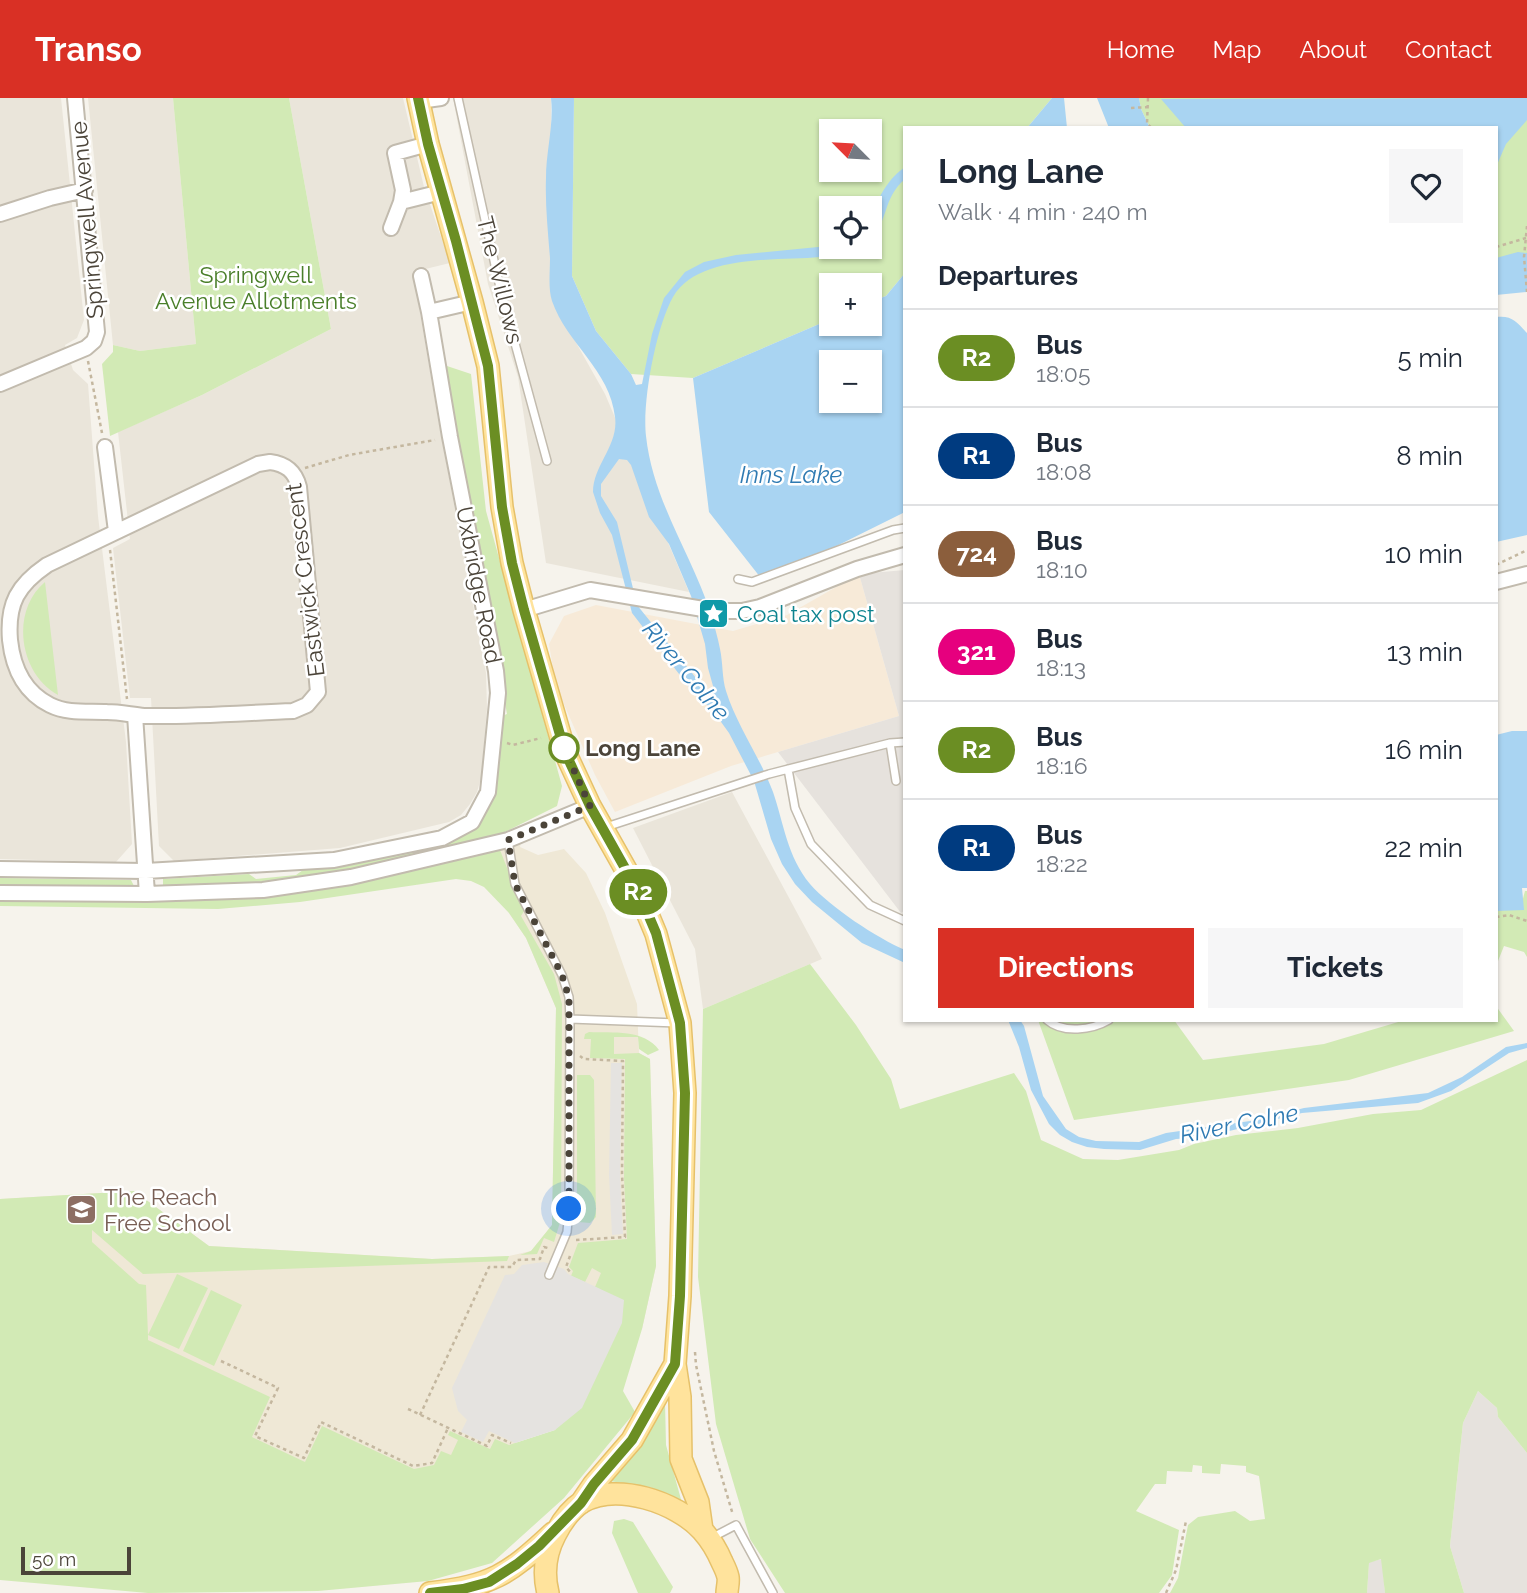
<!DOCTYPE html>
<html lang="en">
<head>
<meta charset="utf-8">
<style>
	:root { --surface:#fff; --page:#f6f6f7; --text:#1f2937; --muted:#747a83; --line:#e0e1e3; --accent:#d93025 }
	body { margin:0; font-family:Raleway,sans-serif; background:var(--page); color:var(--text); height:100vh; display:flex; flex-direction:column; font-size:26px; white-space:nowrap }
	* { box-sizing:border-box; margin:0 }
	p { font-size:23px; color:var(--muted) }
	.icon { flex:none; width:38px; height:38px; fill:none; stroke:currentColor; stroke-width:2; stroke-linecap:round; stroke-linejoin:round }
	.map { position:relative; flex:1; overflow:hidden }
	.details { position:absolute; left:903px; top:28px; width:595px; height:896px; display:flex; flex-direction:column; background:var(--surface); border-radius:0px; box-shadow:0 2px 5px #0004 }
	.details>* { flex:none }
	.badge { padding:0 14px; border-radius:23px; font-size:24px; line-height:46px }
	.needle { width:46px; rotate:294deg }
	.fabs { position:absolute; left:819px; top:21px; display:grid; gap:14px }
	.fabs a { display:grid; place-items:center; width:63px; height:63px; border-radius:0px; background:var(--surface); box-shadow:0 2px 5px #0004; font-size:35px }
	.scale { position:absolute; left:21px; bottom:18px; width:110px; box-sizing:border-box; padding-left:7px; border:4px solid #4b4439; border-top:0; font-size:19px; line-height:24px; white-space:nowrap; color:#4b4439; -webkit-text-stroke:5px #fff; paint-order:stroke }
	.you { position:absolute; width:35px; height:35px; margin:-18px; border:5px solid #fff; border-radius:50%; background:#1a73e8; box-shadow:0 0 0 10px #1a73e833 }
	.map>.badge { position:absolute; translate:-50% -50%; box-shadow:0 0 0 4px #fff }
	h2 { padding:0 35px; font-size:26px; line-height:63px }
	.round { display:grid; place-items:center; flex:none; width:74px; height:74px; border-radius:0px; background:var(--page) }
	.headline { display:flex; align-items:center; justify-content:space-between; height:119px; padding:0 35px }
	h1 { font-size:33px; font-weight:700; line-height:52px }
	.primary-button { display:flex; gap:14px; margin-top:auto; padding:14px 35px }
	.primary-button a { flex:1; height:80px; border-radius:0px; background:var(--accent); color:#fff; font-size:28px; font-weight:700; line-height:80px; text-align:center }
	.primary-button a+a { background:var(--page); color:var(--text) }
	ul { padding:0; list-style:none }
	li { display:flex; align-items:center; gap:21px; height:98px; padding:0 35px; border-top:2px solid var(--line) }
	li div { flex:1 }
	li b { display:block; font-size:26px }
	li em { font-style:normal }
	li .badge { min-width:77px; font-weight:700; text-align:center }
	header { display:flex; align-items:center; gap:42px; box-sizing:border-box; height:98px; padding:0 35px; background:var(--accent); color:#fff }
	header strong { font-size:33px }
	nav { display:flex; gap:38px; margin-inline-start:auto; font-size:24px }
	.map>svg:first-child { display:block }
	.residential { fill:#eae5da }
	.commercial { fill:#f7ead8 }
	.industrial { fill:#e6e2dd }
	.education { fill:#efe8d6 }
	.green { fill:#d2eab5; fill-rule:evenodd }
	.parking { fill:#e5e3e0 }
	.water { fill:#a9d4f2; fill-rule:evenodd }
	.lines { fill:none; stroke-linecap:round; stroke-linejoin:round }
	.service-casing { stroke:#c2bbae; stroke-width:10 }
	.minor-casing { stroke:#c2bbae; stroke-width:18 }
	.primary-casing { stroke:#e6c16a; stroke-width:24 }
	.path { stroke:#c4b79f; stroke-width:2.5; stroke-dasharray:3.5 3.5; stroke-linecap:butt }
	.service { stroke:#fff; stroke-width:7 }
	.minor { stroke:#fff; stroke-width:14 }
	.primary { stroke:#ffe39c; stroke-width:21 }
	.line-casing { stroke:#fff; stroke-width:16 }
	.line { stroke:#6b8e23; stroke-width:10 }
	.walk { stroke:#4b4439; stroke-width:7; stroke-dasharray:0 12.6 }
	.stop-dot { fill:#fff; stroke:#6b8e23; stroke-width:3.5 }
	.labels { text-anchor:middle; stroke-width:5; stroke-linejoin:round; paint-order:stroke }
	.street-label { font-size:23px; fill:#4b4439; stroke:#fff }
	.park-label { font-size:23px; fill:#4a7f2a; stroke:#fff }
	.culture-label { font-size:23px; fill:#0d838f; stroke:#fff; text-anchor:start }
	.stop-label { font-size:23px; font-weight:bold; fill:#4b4439; stroke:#fff; text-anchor:start }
	.education-label { font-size:23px; fill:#785e54; stroke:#fff; text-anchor:start }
	.water-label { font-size:24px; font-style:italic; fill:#2e7ab2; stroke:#fff }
</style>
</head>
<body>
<header>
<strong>Transo</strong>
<nav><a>Home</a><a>Map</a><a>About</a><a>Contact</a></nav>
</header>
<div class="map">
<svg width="1527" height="1495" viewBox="0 0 1527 1495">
	<rect width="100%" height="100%" fill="#f6f3ec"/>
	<path class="residential" d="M0,0H61L84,222L77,240L65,247L73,272L88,286L98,418L126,644L132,746L116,764L0,761Z
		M88,0H173L196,246L140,253L113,247Z
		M289,0H403L424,89L450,165L413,174L440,332L486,575L487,611L481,680L477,694L470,706L461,717L449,724L340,750L174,763L159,748L151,600H130L113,450L130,441L118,334L202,297L331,231Z
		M453,0H551L552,202L605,296L689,494L546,465L518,279L488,186Z
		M732,694L822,861L703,911L695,851L633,730Z"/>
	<path class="commercial" d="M859,476L899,618L731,668L615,714L595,677L556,588L549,546L564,518L596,507L733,533L787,517Z"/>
	<path class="industrial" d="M905,472V812L901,815L778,654L899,618L859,476Z
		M1478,1293L1497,1310L1498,1319L1527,1355V1495H1464L1450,1448L1463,1325Z
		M1382,1461L1385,1495H1367L1369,1464Z"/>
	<path class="education" d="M521,744L520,749L538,757L564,751L586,775L605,815L637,906L639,955L650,961L656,1168L642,1231L380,1468L0,1101L134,1093L209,1148L432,1161L509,1158L531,1153L552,1127L556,910L526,840L509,815L490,754Z"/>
	<path class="green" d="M173,0H289L331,231L202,297L110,338L102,266L113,254V247L140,253L196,246Z
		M574,0H1052L1027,30H905V175L886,198L870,204V187H831V221L693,280L631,276L596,233L572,178ZM831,33H870V72H831ZM831,110H870V149H831Z
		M1139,0H1527V176L1496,182V30H1150L1141,11Z
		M441,266L471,276L486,413L562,688L557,708L503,735L469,747L311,782L197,790L163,787V781L249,776L256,781L296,777L303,772L352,767L457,741L468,734L479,723L493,698L502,618L507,616Z
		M45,484L58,597C19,576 10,513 45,484Z
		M495,749L500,752L524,813L521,818L554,876L562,906L561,1121L554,1144L544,1140L537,1156L520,1157L531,1153L552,1127L556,910L526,840L509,815L484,789L471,783L456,781L300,804L218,811L0,808V800L381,780Z
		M0,780L131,782L134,788H0Z
		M1525,793H1527V859L1524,854L1504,848L1496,868V805L1521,808Z
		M810,866L856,927L891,981L900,1011L1014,975L1026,993L1041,1042L1083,1061L1118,1062L1179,1052L1194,1046L1236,1037L1298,1030L1373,1016L1421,1012L1527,962V1355L1498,1319L1497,1310L1478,1293L1463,1325L1450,1448L1464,1495H1385L1381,1461L1369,1465L1367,1495H1170L1178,1480L1188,1427L1198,1419L1235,1413L1250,1423L1265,1421L1259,1378L1246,1374V1368L1221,1366L1220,1376L1202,1375V1368L1193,1367L1192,1374L1167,1373L1166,1386H1155L1136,1413L1179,1432L1172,1477L1159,1495H785L750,1441L716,1326L698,1179L703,911Z
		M1496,908L1514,933L1349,982L1074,1022L1038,922H1174L1203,962L1324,946L1405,922H1496Z
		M589,934C613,935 644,931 659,952L648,957L639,951L638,939H614V956L639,955L650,961L656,1168L642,1231L623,1293L635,1314L564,1400L492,1465L428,1483L318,1493L148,1495L0,1482V1101L134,1093L209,1148L432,1161L509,1158L507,1163L143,1176L92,1132V1144L139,1186L146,1187L148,1237L177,1176L208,1190L179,1251L148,1237V1242L270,1299L252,1339L305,1364L322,1328L414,1371L434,1367L441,1353L451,1357L458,1342L448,1337L450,1333L490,1351L495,1341L509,1347L555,1332L623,1203L595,1189L601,1175L592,1170L585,1184L571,1178L573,1173L569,1169L578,1145L627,1141L624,1080L625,961L590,960L591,941H584L585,936Z
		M577,977H590L594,982L596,1119L590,1125L579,1124L577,1119Z
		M211,1192L242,1207L214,1268L183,1253Z
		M665,1304L666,1347L682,1405L650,1389L609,1383L642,1345Z
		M624,1421L633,1424L673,1489L670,1495H638L612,1435L614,1423Z"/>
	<path class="parking" d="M611,965H622L620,1076L623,1136L612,1137L609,1077Z
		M544,1164L564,1171L568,1176L624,1202L622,1225L582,1310L555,1332L515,1345L489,1333L483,1344L461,1334L467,1322L458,1313L452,1290L505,1177L514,1176L522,1167Z"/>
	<path class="water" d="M551,0H574L572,178L596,233L631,276L636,287L642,286L652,236L664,200L685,174L704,164L736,157L818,149H860C848,157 834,158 820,159C777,163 698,156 673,199C656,229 642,304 646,338C653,403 691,455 711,516C714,527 718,540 720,551C723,565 722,580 726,593C737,628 760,659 773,694C784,726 787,758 810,786C830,809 877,840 905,852V865L862,845L812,804L795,786L782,766L771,741L754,683L729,635L711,610L696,598L632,515L612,437L600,415L593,394C593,367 619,347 615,319C610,272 567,246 552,203C548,191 550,173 550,160C548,134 545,106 546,80C546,53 554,27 551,0ZM619,361L627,362L631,367L649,419L669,446L691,498L705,546L708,570L713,588V601L637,507L617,424L601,398V386Z
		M1052,0H1064L1067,30H1027Z
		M1097,0H1139L1141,11L1150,30H1109Z
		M1527,0V22L1506,46L1496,69V30H1186L1161,1Z
		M905,69V81C882,101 889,123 870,142C870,114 882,85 905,69Z
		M1518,154L1527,155V194L1496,197V160Z
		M905,175V414L764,484L709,414L693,280L831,221V226H870V204L886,198ZM831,264H870V303H831Z
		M1496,219C1512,217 1517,224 1527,235V437L1496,444Z
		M1512,633H1527V790H1522L1524,812L1496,813V637Z
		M1008,922H1020L1024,928L1043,998L1066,1031L1079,1039L1096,1043L1139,1044L1166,1035L1257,1022L1304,1010L1428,995L1462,979L1506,949L1527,945V950L1509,955L1451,993L1418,1005L1302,1015L1205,1039L1176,1041L1140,1052L1104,1051L1087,1049L1072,1044L1060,1037L1049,1026L1031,992L1019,949Z"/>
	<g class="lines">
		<defs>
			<path id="service" d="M458,0L501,194L547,363
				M738,481L752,484L893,432L905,430
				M890,645L896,683
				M788,671L795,710L811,746L870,807L905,823
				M606,729L769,676L890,645L905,644
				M508,742L515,786L562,877L569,899L570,921
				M1047,922C1063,936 1092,932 1109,922
				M549,1177L567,1134L569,1111L570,921L677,925
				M713,1439L736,1427L773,1495"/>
			<path id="minor" d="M419,3L441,0
				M428,46L395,55L403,92L401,104L441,94
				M0,116L50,100L85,92
				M391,130L401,104
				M421,178L429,214
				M0,286L86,250L94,243L97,234L75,0
				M105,349L116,433
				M270,364C286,366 295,373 299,389L318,594L307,607L293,613C244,615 194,619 144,618C132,617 120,614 107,614C87,613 68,616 50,607C24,594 13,570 10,542C7,505 18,487 47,467L258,366Z
				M1496,484L1527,476
				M524,512L590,492L715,513H742L760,509L857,471L905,457
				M135,617L147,796
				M0,771L146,773L334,762L442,740L472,724L488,694L498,595L496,573L450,339L429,214L472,204
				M0,795L147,796L263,792L351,779L508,742L590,708"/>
			<path id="primary" d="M418,0L428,46L472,204L488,268L502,409L512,465L524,512L565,654L590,708L639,795L656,836L680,925L685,995L680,1198L675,1266L680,1299L681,1361L698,1404L702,1432
				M581,1405L594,1386L632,1342L675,1266
				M430,1495C492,1487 507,1478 553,1435
				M548,1495C543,1475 545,1456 555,1437C561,1425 570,1412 582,1404C617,1384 676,1404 702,1432C710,1441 717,1452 722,1464C724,1468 727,1474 728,1479C729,1484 727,1490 727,1495"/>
		</defs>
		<use href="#service" class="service-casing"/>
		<use href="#minor" class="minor-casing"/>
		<use href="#primary" class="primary-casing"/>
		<path class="path" d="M1148,0L1147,26L1152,30
			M1131,10L1148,9
			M1527,128L1524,159L1527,194
			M1496,149L1526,140
			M88,263L102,335
			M305,370L349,357L435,342
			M110,452L127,601
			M1496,467L1527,452
			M507,645L513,647L541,640
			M1496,819L1509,817L1527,823
			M576,1142L625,1139L622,1076L623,963L584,961L580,958
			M570,1158L566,1169L571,1175
			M695,1254L696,1267L714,1353L733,1417
			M221,1263L278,1290L255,1338L304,1360L321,1324L413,1368L432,1365L448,1330
			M408,1311L487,1348L492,1337L511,1345
			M420,1317L489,1169H512L516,1162L540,1161L544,1149L548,1150
			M1166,1495L1176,1472L1186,1423"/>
		<use href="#service" class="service"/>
		<use href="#minor" class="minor"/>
		<use href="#primary" class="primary"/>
	</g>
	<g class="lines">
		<defs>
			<path id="line" d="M418,0L428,46L456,143L488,268L502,409L512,465L524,512L565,654L590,708L639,795L656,835L680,925L685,995L680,1198L675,1266L632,1342L594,1386L581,1405L539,1448L517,1466L489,1484L463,1491L430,1495"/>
		</defs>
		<use href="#line" class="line-casing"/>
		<use href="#line" class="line"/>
		<path class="walk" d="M564,650L590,708L508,742L515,786L562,877L569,900V1111"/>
	</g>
	<defs>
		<symbol id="sight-square" viewBox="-11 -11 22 22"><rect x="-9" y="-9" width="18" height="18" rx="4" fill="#0f9aa8" stroke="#fff"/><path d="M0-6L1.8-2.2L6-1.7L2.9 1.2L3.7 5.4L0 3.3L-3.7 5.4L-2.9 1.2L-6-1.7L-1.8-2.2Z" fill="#fff"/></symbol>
		<symbol id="school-square" viewBox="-11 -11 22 22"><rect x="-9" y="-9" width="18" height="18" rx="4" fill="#8d6e63" stroke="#fff"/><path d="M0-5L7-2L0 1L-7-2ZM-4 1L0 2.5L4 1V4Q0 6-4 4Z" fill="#fff"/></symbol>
	</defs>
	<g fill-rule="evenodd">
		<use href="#sight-square" x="696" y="498" width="35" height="35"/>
		<use href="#school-square" x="64" y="1094" width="35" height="35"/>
	</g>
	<circle class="stop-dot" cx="564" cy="650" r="14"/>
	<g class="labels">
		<g class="street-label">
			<text transform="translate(87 122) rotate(-95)" y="8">Springwell Avenue</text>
			<text transform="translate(500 182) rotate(76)" y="8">The Willows</text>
			<text transform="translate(305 482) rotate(-97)" y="8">Eastwick Crescent</text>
			<text transform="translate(479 487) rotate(79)" y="8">Uxbridge Road</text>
		</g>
		<g class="park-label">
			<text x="256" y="185">Springwell<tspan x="256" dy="26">Avenue Allotments</tspan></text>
		</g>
		<g class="culture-label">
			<text x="737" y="524">Coal tax post</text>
		</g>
		<g class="stop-label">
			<text x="585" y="658">Long Lane</text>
		</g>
		<g class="education-label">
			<text x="104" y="1107">The Reach<tspan x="104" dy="26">Free School</tspan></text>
		</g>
		<g class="water-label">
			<text x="791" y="385">Inns Lake</text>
			<text transform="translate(686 573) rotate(50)" y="8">River Colne</text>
			<text transform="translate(1239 1026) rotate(-11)" y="8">River Colne</text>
		</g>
	</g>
</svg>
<div class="fabs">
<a><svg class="needle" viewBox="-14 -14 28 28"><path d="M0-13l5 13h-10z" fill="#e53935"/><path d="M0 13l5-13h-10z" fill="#747a83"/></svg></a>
<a><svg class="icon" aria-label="locate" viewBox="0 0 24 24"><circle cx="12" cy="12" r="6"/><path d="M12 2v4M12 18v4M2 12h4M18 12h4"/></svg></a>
<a>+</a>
<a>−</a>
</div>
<div class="scale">50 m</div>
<div class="you" style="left:569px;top:1111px"></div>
<b class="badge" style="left:638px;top:794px;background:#6b8e23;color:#fff">R2</b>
<section class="details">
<div class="headline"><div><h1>Long Lane</h1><p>Walk · 4 min · 240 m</p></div><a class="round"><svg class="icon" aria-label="heart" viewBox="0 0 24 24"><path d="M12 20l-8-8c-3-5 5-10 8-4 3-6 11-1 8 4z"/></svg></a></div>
<h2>Departures</h2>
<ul>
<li><span class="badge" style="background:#6b8e23;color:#fff">R2</span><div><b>Bus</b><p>18:05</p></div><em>5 min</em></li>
<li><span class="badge" style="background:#003b80;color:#fff">R1</span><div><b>Bus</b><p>18:08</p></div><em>8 min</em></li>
<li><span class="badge" style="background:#8b5e3c;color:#fff">724</span><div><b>Bus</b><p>18:10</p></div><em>10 min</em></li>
<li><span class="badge" style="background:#e6007e;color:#fff">321</span><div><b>Bus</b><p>18:13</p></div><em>13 min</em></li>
<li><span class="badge" style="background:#6b8e23;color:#fff">R2</span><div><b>Bus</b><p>18:16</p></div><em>16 min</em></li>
<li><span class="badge" style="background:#003b80;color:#fff">R1</span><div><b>Bus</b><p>18:22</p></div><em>22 min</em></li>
</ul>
<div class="primary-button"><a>Directions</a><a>Tickets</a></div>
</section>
</div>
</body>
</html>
